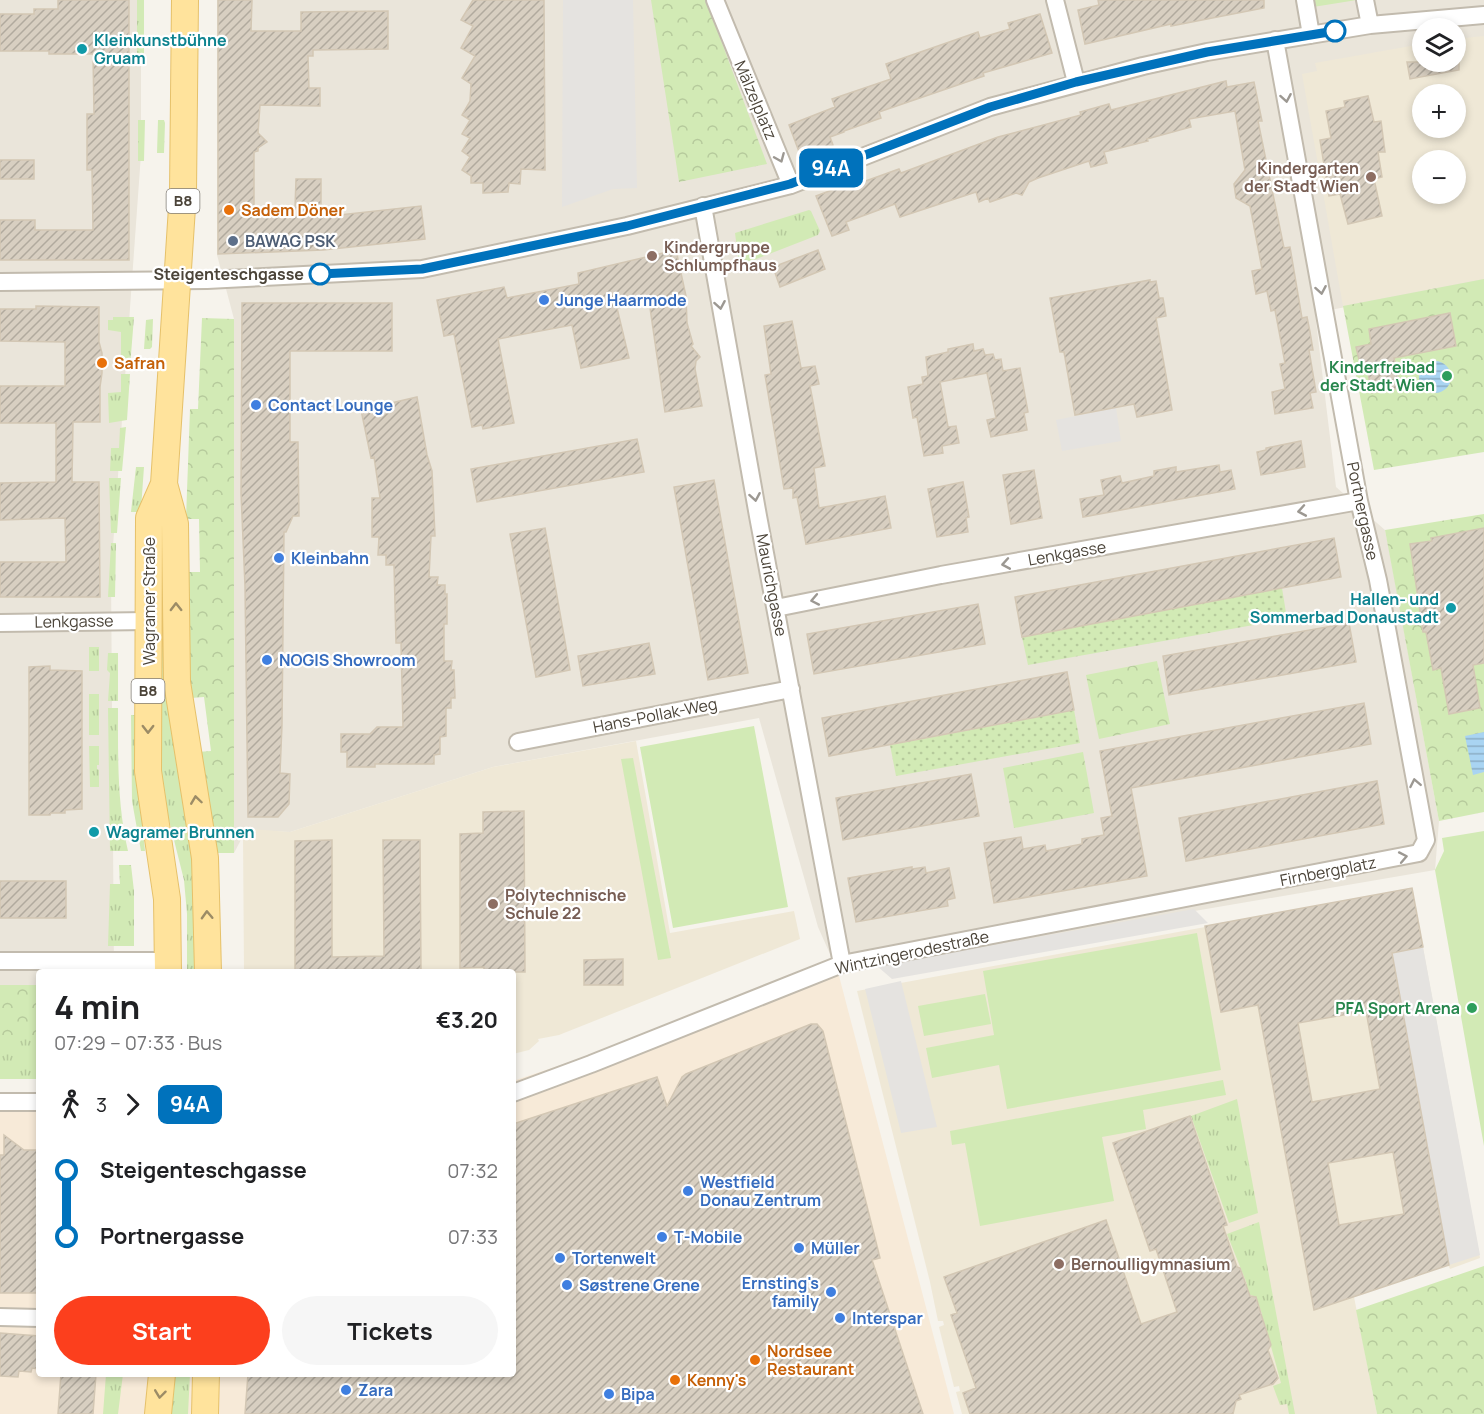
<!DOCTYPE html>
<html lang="en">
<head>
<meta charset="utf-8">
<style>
	:root { --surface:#fff; --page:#f6f6f6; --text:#202124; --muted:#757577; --accent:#fc3f1d }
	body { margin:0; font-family:Manrope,sans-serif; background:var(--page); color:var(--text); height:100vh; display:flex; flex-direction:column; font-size:22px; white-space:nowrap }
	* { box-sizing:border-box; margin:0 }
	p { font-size:20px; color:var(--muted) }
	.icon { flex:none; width:33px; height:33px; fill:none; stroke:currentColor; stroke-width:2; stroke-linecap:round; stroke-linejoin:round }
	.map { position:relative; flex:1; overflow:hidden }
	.panel { position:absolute; left:36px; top:969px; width:480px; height:408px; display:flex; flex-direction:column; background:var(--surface); border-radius:6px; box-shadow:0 3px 9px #0003 }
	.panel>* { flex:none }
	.badge { padding:0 12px; border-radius:9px; font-size:21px; line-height:39px }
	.controls { position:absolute; left:1412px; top:18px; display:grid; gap:12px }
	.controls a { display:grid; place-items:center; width:54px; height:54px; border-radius:50%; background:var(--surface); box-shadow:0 3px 9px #0003; font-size:30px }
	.map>.badge { position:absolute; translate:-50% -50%; box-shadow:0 0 0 3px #fff }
	.legs { display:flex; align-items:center; gap:9px; height:66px; padding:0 18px; font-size:20px }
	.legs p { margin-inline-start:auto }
	.overview { display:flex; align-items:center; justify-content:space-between; height:102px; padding:0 18px }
	h1 { font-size:33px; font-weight:700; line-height:45px }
	.primary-button { display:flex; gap:12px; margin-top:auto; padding:12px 18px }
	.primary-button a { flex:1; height:69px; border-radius:36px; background:var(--accent); color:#fff; font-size:24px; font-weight:700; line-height:69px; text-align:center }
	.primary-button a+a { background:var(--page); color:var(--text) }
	ul { padding:0 18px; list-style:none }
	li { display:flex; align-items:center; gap:21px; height:66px; font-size:22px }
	li i { display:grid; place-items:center; width:9px; height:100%; margin:0 8px; background:currentColor }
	li i::after { content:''; width:15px; height:15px; margin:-8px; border:4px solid; border-radius:50%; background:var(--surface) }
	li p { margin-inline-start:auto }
	li:first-child i { background:linear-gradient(#0000 50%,currentColor 0) }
	li:last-child i { background:linear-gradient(currentColor 50%,#0000 0) }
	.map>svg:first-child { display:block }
	.residential { fill:#eae5da; fill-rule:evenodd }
	.commercial { fill:#f7ead8 }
	.education { fill:#efe8d6; fill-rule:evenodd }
	.grass { fill:url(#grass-tufts) }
	.forest { fill:url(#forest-crowns) }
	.garden { fill:url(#garden-dots) }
	.pitch { fill:#d2eab5 }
	.parking { fill:#e5e3e0 }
	.water { fill:url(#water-rules) }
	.building { fill:url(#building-hatch); stroke:#d3c7b4; stroke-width:1.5; fill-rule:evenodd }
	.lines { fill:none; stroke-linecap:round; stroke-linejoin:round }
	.street-casing { stroke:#c2bbae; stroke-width:20 }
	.primary-casing { stroke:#e6c16a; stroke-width:28 }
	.street { stroke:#fff; stroke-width:16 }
	.primary { stroke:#ffe39c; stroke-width:26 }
	.oneway { stroke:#9c9892 }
	.oneway2 { stroke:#9c8c66 }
	.line-1-casing { stroke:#fff; stroke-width:14 }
	.line-1 { stroke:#0072bc; stroke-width:9 }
	.stop-1-dot { fill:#fff; stroke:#0072bc; stroke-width:3 }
	.culture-dot { fill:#0f9aa8; stroke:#fff; stroke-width:2 }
	.education-dot { fill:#8d6e63; stroke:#fff; stroke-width:2 }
	.food-dot { fill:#e8710a; stroke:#fff; stroke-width:2 }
	.service-dot { fill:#5c6f8a; stroke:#fff; stroke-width:2 }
	.shop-dot { fill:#3f7fe0; stroke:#fff; stroke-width:2 }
	.leisure-dot { fill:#2e9e5b; stroke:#fff; stroke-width:2 }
	.labels { text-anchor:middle; stroke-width:4.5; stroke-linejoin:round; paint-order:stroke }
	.shield { fill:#fff; stroke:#817c74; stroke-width:1.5 }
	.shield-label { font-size:15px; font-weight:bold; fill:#4b4439 }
	.culture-label { font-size:16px; font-weight:bold; fill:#0d838f; stroke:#fff; text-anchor:start }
	.street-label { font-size:16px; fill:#4b4439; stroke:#fff }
	.education-label { font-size:16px; font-weight:bold; fill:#785e54; stroke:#fff; text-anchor:start }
	.food-label { font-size:16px; font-weight:bold; fill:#c56008; stroke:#fff; text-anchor:start }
	.service-label { font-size:16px; font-weight:bold; fill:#4e5e75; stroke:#fff; text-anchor:start }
	.stop-label { font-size:16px; font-weight:bold; fill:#4b4439; stroke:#fff; text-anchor:end }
	.shop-label { font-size:16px; font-weight:bold; fill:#366cbe; stroke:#fff; text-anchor:start }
	.leisure-label { font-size:16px; font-weight:bold; fill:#27864d; stroke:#fff; text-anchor:end }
</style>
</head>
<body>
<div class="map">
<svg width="1484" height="1414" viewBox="0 0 1484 1414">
	<defs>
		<pattern id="grass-tufts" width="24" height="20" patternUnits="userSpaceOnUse" patternTransform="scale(1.5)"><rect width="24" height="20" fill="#d2eab5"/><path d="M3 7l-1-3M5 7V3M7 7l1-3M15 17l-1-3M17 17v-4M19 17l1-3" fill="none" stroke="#b6ca9c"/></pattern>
		<pattern id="forest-crowns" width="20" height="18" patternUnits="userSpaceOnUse" patternTransform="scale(1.5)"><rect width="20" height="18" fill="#d2eab5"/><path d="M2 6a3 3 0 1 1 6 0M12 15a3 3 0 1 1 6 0" fill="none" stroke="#b6ca9c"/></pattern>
		<pattern id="garden-dots" width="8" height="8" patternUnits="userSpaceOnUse" patternTransform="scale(1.5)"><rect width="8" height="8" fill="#d2eab5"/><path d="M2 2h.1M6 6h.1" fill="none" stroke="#b6ca9c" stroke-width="1.8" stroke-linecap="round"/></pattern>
		<pattern id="water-rules" width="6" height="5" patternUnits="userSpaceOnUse" patternTransform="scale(1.5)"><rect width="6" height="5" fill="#a9d4f2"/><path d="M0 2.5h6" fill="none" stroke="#8caec5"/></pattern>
		<pattern id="building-hatch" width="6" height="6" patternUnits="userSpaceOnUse" patternTransform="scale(1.5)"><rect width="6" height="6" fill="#d8cfc1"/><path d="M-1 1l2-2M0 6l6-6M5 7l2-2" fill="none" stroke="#b1aa9e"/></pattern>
	</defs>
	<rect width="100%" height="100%" fill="#f6f3ec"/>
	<path class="residential" d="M0,0H141V154L111,574L114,972H39V985H0Z
		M217,0H1484V280L1315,313L1336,487L1385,530L1389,549L1439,821L1435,870L838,972L818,927L759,718L493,767L290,832L250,830L243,836L234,853V319L217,255ZM1422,28H1455V62H1422ZM1422,94H1455V128H1422ZM1422,160H1455V194H1422Z"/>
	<path class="commercial" d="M838,972L954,1414H0V1111L39,1112V1374H513V1081Z"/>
	<path class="education" d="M1484,36V279L1343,306L1302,74L1317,71L1315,63L1422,44V62H1455V39ZM1422,94H1455V128H1422ZM1422,160H1455V194H1422Z
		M636,741L670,933L794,911L800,939L559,1035L538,1039L539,1041L529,1050L513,1054V972H244L243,836L250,829L290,832L493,767Z
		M1412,888L1480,1258L1450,1269L1448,1265L1354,1297L1377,1414H962L956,1392L960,1391L959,1386L954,1387L939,1327L944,1325L943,1321H938L930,1282L857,991L1227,923L1400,896L1399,890Z"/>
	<path class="grass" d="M137,0H144V62H137Z
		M1312,0H1357L1313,7Z
		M138,120H145L144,161H138Z
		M158,120H164L165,123L164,153H157Z
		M809,210L811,211L820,231L818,235L741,265L739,264L735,233Z
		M113,317H134L130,367H121V332L108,330V320H113Z
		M153,319L152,347L150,349H144L146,320Z
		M121,374H130L127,420L109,423L108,393L121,392Z
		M126,427L122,471H110L111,448H119L120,428Z
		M136,467H144L141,509L138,512H131Z
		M109,478H121L117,533H111Z
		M162,515L165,626H157Z
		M111,543H116L115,597H108Z
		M157,640H165L192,832L198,972H187V914L184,880L160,784Z
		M89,647H99V671H89Z
		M108,653H118V701H108L110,673L107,670Z
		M89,694H99V735H89Z
		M108,708H118C118,756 117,804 128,851H110Z
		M131,715H139V788L145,851H141L132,801Z
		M89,746H99V765H97V769L99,770V787H90Z
		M119,865H131L134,891V946H108L110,884H120Z
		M0,1039H39V1079H0Z
		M1237,1099L1258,1213L1229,1223L1191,1116Z
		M1259,1222L1295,1414H1289L1287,1404L1280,1405L1273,1386L1281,1383L1266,1328L1259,1326L1257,1320L1262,1314L1256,1297L1251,1295L1244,1296L1241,1291L1247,1284L1227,1234Z
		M106,1374H123L118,1414H103Z
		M172,1374H190L188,1414H168Z"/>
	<path class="forest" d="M651,0H706L767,164L679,182Z
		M1484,279V452L1374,470L1343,306Z
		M202,318L234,319V853H214L197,752L211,751L204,697L191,698L186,631V572H200L199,519H186L190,409H198Z
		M1484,514V812L1439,821L1385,530Z
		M1157,661L1170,724L1099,739L1086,675Z
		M1083,752L1094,813L1014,828L1003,768Z
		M0,985H39V1039H0Z
		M1484,1266V1414H1377L1356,1310Z"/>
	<path class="garden" d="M1282,588L1287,619L1028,665L1022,637Z
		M1074,710L1080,743L896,776L890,745Z"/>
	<path class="pitch" d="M754,726L788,907L673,928L640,747Z
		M633,758L671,958L658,960L621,759Z
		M1484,831V1146L1435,870L1444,851L1442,838Z
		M1197,933L1221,1070L1007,1109L999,1065L932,1078L926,1048L994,1035L983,971Z
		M985,994L991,1024L924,1036L918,1006Z
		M1223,1080L1226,1095L1143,1110L1146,1129L1102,1137L1114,1201L980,1226L965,1143L952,1145L950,1131Z"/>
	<path class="parking" d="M563,0H633L637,188L613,189L562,207Z
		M1116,408L1121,441L1062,451L1056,420Z
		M1194,909L1208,923L892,979L877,966Z
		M1423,947L1480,1255L1449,1265L1392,953Z
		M901,981L937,1127L901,1133L865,989Z"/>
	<path class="water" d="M1419 377a16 16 0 1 1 32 0a16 16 0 1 1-32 0Z
		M1484,732V772L1473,775L1465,736Z"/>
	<path class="building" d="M58,0H129V260H0V220H35V230H93L92,170H87V114H94L93,54H49V51H0V14H34V9H58Z
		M218,0H252L251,31H301V12L388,11V49L313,50V56H308L309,88H320V106L260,105L258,133L267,142L258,148V151L254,152V209L295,208L296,179H321V217L421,206L425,239L323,250L218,254Z
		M473,0H544L545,170L521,169L520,184L509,183L508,192L483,193V183H471V176L462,170L470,157L462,151L470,138L462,134L470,120L462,115L470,101L471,84L462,78L475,56L461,48L473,26L461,20Z
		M1098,0H1264V8L1171,26V24L1085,44L1078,10L1099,5Z
		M1040,14L1052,53L983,73L984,76L879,112L881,118L844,131V132L830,137L833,145L801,157L789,125L835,107L832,99L891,79L886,64L978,32L980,38L1010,29L1008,23Z
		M1407,62H1459V70L1410,79Z
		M1226,81L1227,87L1254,82L1262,121H1258L1284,248L1290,247L1302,318L1307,317L1310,332L1313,350H1309L1316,392L1310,393L1313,408L1275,414L1272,392L1285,389L1280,364L1285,363L1275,310L1271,311L1267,291L1256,294L1252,271L1262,269L1250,206L1236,198L1234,184L1245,170L1235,111L1189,119L1191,127L1147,139L1148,141L1104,152L1107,163L1091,167L1089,161L1038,178L1029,182L1022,195L1016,193L990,202L988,198L979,202L976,192L900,217L895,204L846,222L849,230L832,236L816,196L848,184L849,187L899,169L901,173L998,137L1081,115L1080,112L1109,104L1111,110Z
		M1368,96L1374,122L1381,121L1385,152H1378L1382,177L1374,179L1382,216L1348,224L1340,194L1329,196L1320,140L1331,138L1326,111L1345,107L1344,101Z
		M0,160H34V179H0Z
		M676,250L686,296L687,323L693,344L691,346L700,357L696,361L695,369L702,406L665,412L649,301L617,308L629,358L581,368L572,325L498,339L514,423L483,429L482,425L472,427L454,334L444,336L437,300L504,287L507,298L579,284L578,273Z
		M818,250L825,269L780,287L773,267Z
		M1150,280V282L1156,281L1159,298H1163L1166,316L1156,318L1172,410L1137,417L1134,404L1075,415L1064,352H1060L1050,298Z
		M242,303H392V351H290V442H298L299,516H293L286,532H284L282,725L280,773L290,774L289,804L278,817H248L245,586L241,493Z
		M36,306L99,307V342L102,353V373L100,387V422H73L72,482H99L100,597H0V562H66L65,518L0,520V483L56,482V423H0V386H65V342L0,341V309H36Z
		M1450,313L1456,346L1394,358L1400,388L1372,393L1366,363L1360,364L1356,347L1371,344L1369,329Z
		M792,321L801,368L815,366L819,384L810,386L825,466L814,468L819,508L885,496L891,528L806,544L797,497L793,498V488L784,489L765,375L771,374L764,326Z
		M973,344L974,351L983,349L985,355L993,354L995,360L1001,359L1003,371L1020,368L1028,412L1024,413L1027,430L991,437L987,420L996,418L987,373L940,382L948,427L956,426L959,443L942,446L943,453L924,456L917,417L913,418L908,387L923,384L922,377L928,376L926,357L948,352V349Z
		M417,397L427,455L432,471L435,536H431L429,577H438L437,585H445V594H447V624H444V661H452L451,670H454L455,698H451V708H446V736L440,737V754L434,755V764H375V767H347V752H341V734H370L377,727H403L401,643H396L394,565H386V555H378L379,537H372V498H380L374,457L371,458L361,410Z
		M637,439L644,472L477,502L471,469Z
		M1301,441L1305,467L1261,475L1257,452L1266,450V448Z
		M1219,465L1220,472L1231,470L1235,489L1083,517L1080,499L1104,495L1101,480L1120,476L1122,483L1154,476V471L1176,467V472Z
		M1034,470L1042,518L1011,524L1003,475Z
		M714,480L748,673L708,680L674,487Z
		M963,482L969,517L966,518L968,532L937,537L928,489Z
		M545,528L570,670L536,677L510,534Z
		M1484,528V663L1473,665L1480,708L1449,714L1441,668L1433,670L1426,632H1423L1410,544L1432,541L1431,538Z
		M1334,538L1341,577L1022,637L1015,597Z
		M978,604L985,644L814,674L807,634Z
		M1349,623L1356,662L1169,695L1163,656Z
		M649,643L655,674L583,686L578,656Z
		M50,666V670L82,671V809L65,810V813H51L50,815H29V667Z
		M1067,672L1074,710L829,756L822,718Z
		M1364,703L1371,744L1131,788L1147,876L994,903L984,843L1021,837L1023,849L1045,845L1046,851L1082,844V839L1104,835L1101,818L1112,816L1100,751Z
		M971,774L979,816L843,840L836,798Z
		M1377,781L1384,824L1186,861L1179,818Z
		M524,811L525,972H484V967L460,968V834L483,833V812Z
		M332,840V957L384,956L383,840H420L421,972H295V841Z
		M912,867V869L925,867L926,873L949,868L955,898L947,900L948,906L856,922L848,878Z
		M0,881H66V918H0Z
		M1412,888L1423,947L1392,953L1449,1265L1314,1310L1258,1005L1221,1012L1205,926ZM1366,1011L1380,1089L1312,1102L1298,1023ZM1393,1152L1404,1214L1339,1225L1328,1163Z
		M623,959V985H584V960Z
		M811,1024H817L823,1031L880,1258L872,1260L923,1414H245L248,1374H513V1124L657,1077L667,1106L682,1077L686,1074Z
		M1190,1116L1227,1225L1223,1226L1237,1267L1240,1268L1250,1296L1256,1297L1261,1314L1271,1345L1268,1350L1278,1378L1273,1384L1239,1395L1241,1399L1236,1401L1233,1414H970L963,1393L976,1388L951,1315L957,1313L944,1277L1106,1220L1141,1324L1177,1312L1156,1249L1150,1251L1113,1143Z
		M4,1135L24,1150H39V1293H0V1155H4Z
		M0,1333L39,1336V1369L32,1368L31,1372L19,1371L18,1377L0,1376Z
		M61,1374H96L93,1414H58Z"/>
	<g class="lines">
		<defs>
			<path id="street" d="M715,0L791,185
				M1055,0L1076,82
				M1305,0L1311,35
				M1365,0L1370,25
				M703,206L758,516L842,964
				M0,282L207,280L422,269L627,226L791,185L990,107L1143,66L1207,52L1370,25L1484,15
				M776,608L941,575L1359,501
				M0,623L148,621
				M518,742L791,689
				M0,961H168
				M513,1093L591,1064L842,964L1419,853L1426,840L1378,580L1359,501L1275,40
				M0,1102H39
				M0,1317L39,1318"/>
			<path id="primary" d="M185,0L183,192L164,484L175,524L177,682L205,858L208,972
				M164,484L149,518L148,771L167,899L168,972
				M158,1414L162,1374
				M205,1414L206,1374"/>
		</defs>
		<use href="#street" class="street-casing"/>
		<use href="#primary" class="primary-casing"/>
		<use href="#street" class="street"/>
		<use href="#primary" class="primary"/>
	</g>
	<defs><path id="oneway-chevron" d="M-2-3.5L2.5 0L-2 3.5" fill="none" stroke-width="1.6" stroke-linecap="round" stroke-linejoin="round" transform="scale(1.5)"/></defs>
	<g class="oneway">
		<use href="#oneway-chevron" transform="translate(1286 98) rotate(80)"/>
		<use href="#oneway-chevron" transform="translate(780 158) rotate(67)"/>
		<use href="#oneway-chevron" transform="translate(1321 290) rotate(80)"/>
		<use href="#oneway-chevron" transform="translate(720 305) rotate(80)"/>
		<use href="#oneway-chevron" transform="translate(755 497) rotate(80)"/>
		<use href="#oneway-chevron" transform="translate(1302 511) rotate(170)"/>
		<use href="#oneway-chevron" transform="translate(1006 564) rotate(170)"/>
		<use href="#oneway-chevron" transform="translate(815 600) rotate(169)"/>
		<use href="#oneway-chevron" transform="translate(1415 783) rotate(-101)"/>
		<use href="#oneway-chevron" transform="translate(1403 857) rotate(-11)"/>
	</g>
	<g class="oneway2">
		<use href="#oneway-chevron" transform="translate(176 607) rotate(-91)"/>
		<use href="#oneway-chevron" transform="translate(148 729) rotate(90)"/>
		<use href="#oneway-chevron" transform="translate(196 800) rotate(-98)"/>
		<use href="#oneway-chevron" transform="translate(207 915) rotate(-92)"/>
		<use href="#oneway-chevron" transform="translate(160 1394) rotate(97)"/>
	</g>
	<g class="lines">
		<defs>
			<path id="line-1" d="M320,274L422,269L627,226L790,184L990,107L1076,82L1207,52L1335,31"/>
		</defs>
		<use href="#line-1" class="line-1-casing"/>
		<use href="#line-1" class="line-1"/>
	</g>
	<g class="stop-1-dot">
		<circle cx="1335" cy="31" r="10"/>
		<circle cx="320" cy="274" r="10"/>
	</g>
	<g class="culture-dot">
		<circle cx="82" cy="49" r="6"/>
		<circle cx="1451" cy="608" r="6"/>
		<circle cx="94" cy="832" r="6"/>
	</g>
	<g class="education-dot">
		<circle cx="1371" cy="177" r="6"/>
		<circle cx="652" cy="256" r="6"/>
		<circle cx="493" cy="904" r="6"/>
		<circle cx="1059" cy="1264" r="6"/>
	</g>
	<g class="food-dot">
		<circle cx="229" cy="210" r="6"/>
		<circle cx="102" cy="363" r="6"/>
		<circle cx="755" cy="1360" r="6"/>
		<circle cx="675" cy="1380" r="6"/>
	</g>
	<circle class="service-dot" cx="233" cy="241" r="6"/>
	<g class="shop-dot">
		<circle cx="544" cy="300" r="6"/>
		<circle cx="256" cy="405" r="6"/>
		<circle cx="279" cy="558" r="6"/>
		<circle cx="267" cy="660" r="6"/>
		<circle cx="688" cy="1191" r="6"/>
		<circle cx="662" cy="1237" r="6"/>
		<circle cx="799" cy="1248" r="6"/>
		<circle cx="560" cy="1258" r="6"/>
		<circle cx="567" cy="1285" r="6"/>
		<circle cx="831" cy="1292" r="6"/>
		<circle cx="840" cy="1318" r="6"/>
		<circle cx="346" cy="1390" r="6"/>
		<circle cx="609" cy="1394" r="6"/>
	</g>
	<g class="leisure-dot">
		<circle cx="1447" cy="376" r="6"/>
		<circle cx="1472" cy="1008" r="6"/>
	</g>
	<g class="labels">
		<g class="shield">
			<rect x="166.5" y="189" width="33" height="24" rx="4.5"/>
			<rect x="131.5" y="679" width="33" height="24" rx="4.5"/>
		</g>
		<g class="shield-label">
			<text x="183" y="206">B8</text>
			<text x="148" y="696">B8</text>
		</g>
		<g class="culture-label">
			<text x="94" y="46">Kleinkunstbühne<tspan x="94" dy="18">Gruam</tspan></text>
			<text x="1439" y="605" text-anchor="end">Hallen- und<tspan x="1439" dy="18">Sommerbad Donaustadt</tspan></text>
			<text x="106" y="838">Wagramer Brunnen</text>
		</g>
		<g class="street-label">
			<text transform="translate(756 100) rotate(67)" y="6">Mälzelplatz</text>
			<text transform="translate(1363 511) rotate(78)" y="6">Portnergasse</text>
			<text transform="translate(1067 553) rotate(-10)" y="6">Lenkgasse</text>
			<text transform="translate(772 585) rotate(79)" y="6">Maurichgasse</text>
			<text transform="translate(149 601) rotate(-90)" y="6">Wagramer Straße</text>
			<text transform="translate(74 621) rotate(-1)" y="6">Lenkgasse</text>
			<text transform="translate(655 715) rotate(-11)" y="6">Hans-Pollak-Weg</text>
			<text transform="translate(1328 871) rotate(-11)" y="6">Firnbergplatz</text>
			<text transform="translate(912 952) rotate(-12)" y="6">Wintzingerodestraße</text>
		</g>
		<g class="education-label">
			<text x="1359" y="174" text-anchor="end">Kindergarten<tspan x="1359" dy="18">der Stadt Wien</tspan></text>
			<text x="664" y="253">Kindergruppe<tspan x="664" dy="18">Schlumpfhaus</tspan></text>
			<text x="505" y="901">Polytechnische<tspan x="505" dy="18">Schule 22</tspan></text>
			<text x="1071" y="1270">Bernoulligymnasium</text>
		</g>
		<g class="food-label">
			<text x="241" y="216">Sadem Döner</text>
			<text x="114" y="369">Safran</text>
			<text x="767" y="1357">Nordsee<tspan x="767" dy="18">Restaurant</tspan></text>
			<text x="687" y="1386">Kenny's</text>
		</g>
		<g class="service-label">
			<text x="245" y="247">BAWAG PSK</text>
		</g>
		<g class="stop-label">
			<text x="304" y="280">Steigenteschgasse</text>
		</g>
		<g class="shop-label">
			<text x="556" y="306">Junge Haarmode</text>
			<text x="268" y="411">Contact Lounge</text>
			<text x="291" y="564">Kleinbahn</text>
			<text x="279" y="666">NOGIS Showroom</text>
			<text x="700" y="1188">Westfield<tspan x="700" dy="18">Donau Zentrum</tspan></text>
			<text x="674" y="1243">T-Mobile</text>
			<text x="811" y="1254">Müller</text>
			<text x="572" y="1264">Tortenwelt</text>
			<text x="819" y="1289" text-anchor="end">Ernsting's<tspan x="819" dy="18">family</tspan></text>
			<text x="579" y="1291">Søstrene Grene</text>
			<text x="852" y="1324">Interspar</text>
			<text x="358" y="1396">Zara</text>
			<text x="621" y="1400">Bipa</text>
		</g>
		<g class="leisure-label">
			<text x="1435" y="373">Kinderfreibad<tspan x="1435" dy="18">der Stadt Wien</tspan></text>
			<text x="1460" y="1014">PFA Sport Arena</text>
		</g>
	</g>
</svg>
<div class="controls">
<a><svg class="icon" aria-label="layers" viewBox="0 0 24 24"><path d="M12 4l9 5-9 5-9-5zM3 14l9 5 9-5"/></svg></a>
<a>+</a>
<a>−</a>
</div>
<b class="badge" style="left:831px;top:168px;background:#0072bc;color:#fff">94A</b>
<section class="panel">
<div class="overview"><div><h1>4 min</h1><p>07:29 – 07:33 · Bus</p></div><b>€3.20</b></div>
<div class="legs"><svg class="icon" aria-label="walk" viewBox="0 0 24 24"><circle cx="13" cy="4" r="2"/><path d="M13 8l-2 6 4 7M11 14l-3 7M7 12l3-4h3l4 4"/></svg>3<svg class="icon" aria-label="forward" viewBox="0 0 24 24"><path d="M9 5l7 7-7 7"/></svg><b class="badge" style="background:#0072bc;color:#fff">94A</b></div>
<ul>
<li><i style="color:#0072bc"></i><b>Steigenteschgasse</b><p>07:32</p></li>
<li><i style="color:#0072bc"></i><b>Portnergasse</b><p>07:33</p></li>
</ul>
<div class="primary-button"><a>Start</a><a>Tickets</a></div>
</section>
</div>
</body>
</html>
